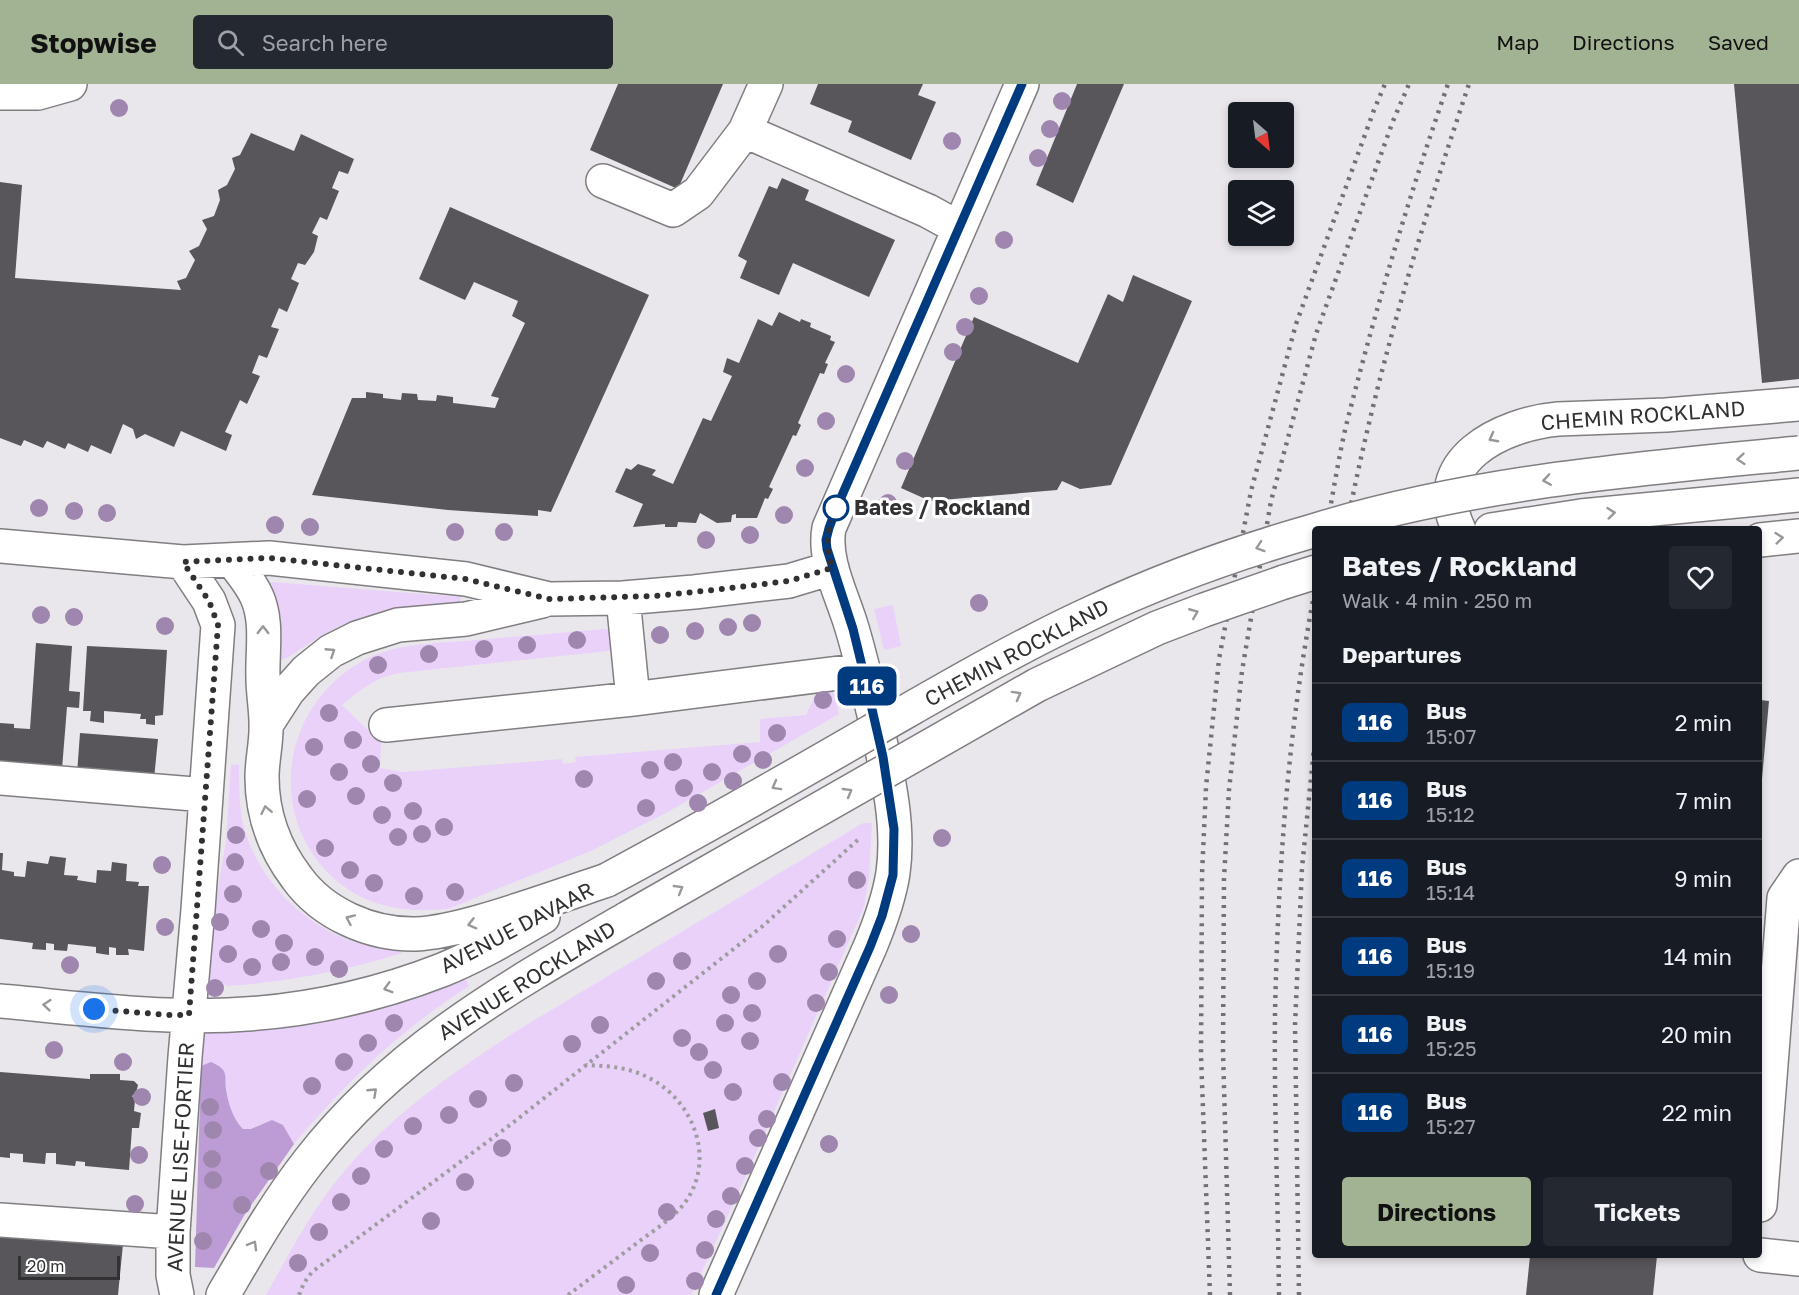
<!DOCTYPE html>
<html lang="en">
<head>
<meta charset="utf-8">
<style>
	:root { --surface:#171b24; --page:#242831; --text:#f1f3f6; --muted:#9ea1a6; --line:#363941; --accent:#a2b393 }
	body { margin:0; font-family:"Golos Text",sans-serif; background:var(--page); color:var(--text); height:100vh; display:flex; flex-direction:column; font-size:22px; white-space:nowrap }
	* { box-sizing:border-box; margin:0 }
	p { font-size:20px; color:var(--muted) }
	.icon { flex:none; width:33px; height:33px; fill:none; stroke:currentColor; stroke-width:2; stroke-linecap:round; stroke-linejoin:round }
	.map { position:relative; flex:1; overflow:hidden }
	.details { position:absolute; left:1312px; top:442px; width:450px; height:732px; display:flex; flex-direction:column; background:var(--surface); border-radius:6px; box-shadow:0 3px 9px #0003 }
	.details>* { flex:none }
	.badge { padding:0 12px; border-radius:9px; font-size:21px; line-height:39px }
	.needle { width:39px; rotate:152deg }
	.tools { position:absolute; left:1228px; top:18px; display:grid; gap:12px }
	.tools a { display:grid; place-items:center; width:66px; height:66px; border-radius:6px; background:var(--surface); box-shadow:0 3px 9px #0003; font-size:30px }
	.scale { position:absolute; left:18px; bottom:15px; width:102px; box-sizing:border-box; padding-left:6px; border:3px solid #313032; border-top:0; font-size:16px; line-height:21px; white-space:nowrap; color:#313032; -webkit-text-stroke:4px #fff; paint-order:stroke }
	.you { position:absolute; width:30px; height:30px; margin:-15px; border:4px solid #fff; border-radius:50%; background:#1a73e8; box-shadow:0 0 0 9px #1a73e833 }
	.map>.badge { position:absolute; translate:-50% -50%; box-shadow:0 0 0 3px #fff }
	h2 { padding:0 30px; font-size:22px; line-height:54px }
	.round { display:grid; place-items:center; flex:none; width:63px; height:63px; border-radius:6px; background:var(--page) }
	.overview { display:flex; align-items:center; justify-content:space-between; height:102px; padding:0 30px }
	h1 { font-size:28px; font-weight:700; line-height:45px }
	.button { display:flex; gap:12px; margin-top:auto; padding:12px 30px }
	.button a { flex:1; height:69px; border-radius:6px; background:var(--accent); color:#111; font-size:24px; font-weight:700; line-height:69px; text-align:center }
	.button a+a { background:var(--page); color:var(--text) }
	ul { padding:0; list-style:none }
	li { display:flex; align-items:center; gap:18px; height:78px; padding:0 30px; border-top:2px solid var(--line) }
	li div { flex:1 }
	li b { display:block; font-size:22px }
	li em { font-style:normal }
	li .badge { min-width:66px; font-weight:700; text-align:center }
	header { display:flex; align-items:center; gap:36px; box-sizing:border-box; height:84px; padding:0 30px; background:var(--accent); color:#111 }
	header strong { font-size:28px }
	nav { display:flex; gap:33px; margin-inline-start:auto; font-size:21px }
	.search { width:420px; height:54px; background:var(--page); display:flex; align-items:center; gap:15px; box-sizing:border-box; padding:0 21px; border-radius:6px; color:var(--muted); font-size:22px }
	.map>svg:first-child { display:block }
	.green { fill:#e9d1fa }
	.forest { fill:#bd9bd4 }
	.building { fill:#58565a }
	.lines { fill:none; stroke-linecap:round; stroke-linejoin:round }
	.minor-casing { stroke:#807e81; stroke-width:36 }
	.path { stroke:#9e9c9f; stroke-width:4; stroke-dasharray:3 4.5; stroke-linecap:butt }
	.minor { stroke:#fff; stroke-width:33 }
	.rail { stroke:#727073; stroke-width:4.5; stroke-dasharray:3 6; stroke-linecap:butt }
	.minor-bridge-casing { stroke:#807e81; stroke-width:36; stroke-linecap:butt }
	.minor-bridge { stroke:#fff; stroke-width:33 }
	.tree { fill:#9f86ae }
	.oneway { stroke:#989898 }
	.line-casing { stroke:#fff; stroke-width:14 }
	.line { stroke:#003b80; stroke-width:9 }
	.walk { stroke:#313032; stroke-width:6; stroke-dasharray:0 10.8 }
	.stop-dot { fill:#fff; stroke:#003b80; stroke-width:3 }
	.labels { text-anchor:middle; stroke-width:6; stroke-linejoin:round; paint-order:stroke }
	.street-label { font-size:21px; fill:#313032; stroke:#fff }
	.stop-label { font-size:21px; font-weight:bold; fill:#313032; stroke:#fff; text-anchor:start }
</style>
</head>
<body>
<header>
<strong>Stopwise</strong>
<div class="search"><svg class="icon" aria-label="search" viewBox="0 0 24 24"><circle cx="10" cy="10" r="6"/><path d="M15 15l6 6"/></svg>Search here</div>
<nav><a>Map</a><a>Directions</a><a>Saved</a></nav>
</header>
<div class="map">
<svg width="1799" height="1211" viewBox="0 0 1799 1211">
	<rect width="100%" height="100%" fill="#eae7ec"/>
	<path class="green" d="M272,498L461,513L460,519C421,523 379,525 342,541C322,550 305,562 287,574L281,576L279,574L281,534L269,500Z
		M893,521L901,562L884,566L874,525Z
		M616,544L618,566L399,589C376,593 360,606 342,621L381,659L380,684L403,688L562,675L563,680L576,678L575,673L760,658V635L806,631L818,606L830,607L834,609L839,630L664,730L591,767L448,825C416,828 381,826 352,808C265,753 273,628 361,578C394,558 438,560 476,556C523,552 569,548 616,544Z
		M231,680L239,681C239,701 239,721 243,740C261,810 329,865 401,866L402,869C345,887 286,898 227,902L218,896H206L209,857L226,757Z
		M863,739H872L869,793L864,823L736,1114L691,1211H266C285,1177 304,1141 327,1109C377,1041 448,991 518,946Z
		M464,892L469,902C399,947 347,997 294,1060L283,1041L261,1040L251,1045H243C229,1031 226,1008 225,989L201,982L204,946Z"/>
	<path class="forest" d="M211,978C217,981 223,983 225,990C226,995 225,1000 226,1005C228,1019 233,1035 243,1045H251L272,1036L283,1041L294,1060L245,1130L214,1184L195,1183L201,982Z"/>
	<path class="building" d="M618,0H723L678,105L590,66Z
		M818,0H923L918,11L936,18L911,76L848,48L852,37L810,20Z
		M1077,0H1124L1073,119L1036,101Z
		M1734,0H1799V295L1762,299Z
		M251,49L294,67L301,50L354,75L348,90L339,87L332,104L339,107L327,136L320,133L312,149L318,152L314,168L305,181L298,179L291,195L299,199L287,228L279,224L271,243L279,245L267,274L259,271L252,289L260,292L247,320L240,316L225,348L232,351L226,367L181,347L174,363L145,350L136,355L133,345L123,340L111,370L91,361L88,368L68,359L65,365L47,357L43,364L24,356L21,362L0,354V98L22,101L15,194L181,206L177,197L186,194L195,176L189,167L199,162L207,145L202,136L214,132L220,116L218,106L227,101L235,85L232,74L240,71Z
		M782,94L809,106L805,116L895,156L869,213L793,179L779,211L740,194L747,177L738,172L769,102L777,105Z
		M450,123L649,211L551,428L538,426V432L448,426L312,411L352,314H366V308L383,310V314L401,316L402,309L417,310L418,316L436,317L437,311L453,313V319L495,324L499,314L491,312L525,239L512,232L518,217L474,198L465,216L419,195Z
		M1133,191L1192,217L1111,401L1080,405L1062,397L1057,406L930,417L901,404L974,233L1078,279L1108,210L1123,218Z
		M779,228L800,238L801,235L811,239L810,243L831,252L830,256L835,258L825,279L828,280L824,290L820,289L798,339L801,341L796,352L793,351L769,403L773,405L768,415L765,414L757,434H736V430L732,431L731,438L717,439L700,429L696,439L678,438L677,443H665V440L633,443L643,420L615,408L626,384L631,386L638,380L656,386L652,391L673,400L703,334L711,337L732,292L723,288L727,274L739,279L758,235L772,242Z
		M36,559L72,562L69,607L80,608L79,624L67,623L62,685L0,681V639L14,640V644L30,645Z
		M87,562L167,566L163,631L155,632V641L146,640V635H140L141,630L104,627V639L90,637L91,627H83Z
		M1760,616L1769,617L1761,706H1760Z
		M80,649L158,655L154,695L77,690Z
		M0,769H3L2,786L14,788V792L25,793L27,777L48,780L50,772L66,774L64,791L78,792L77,796L96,799L97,786L111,787L112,778L127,780L126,797L139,798L138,802H149L144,867L128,865L129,871H116V864L109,863V871L96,869V863L68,860L67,867L54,866V860L46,859V866L32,865L33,859L0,855Z
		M0,988L90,995V990H120V996L134,997L138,1001L136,1009L132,1012L135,1016L134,1027L141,1029L139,1044H132L129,1086L85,1082V1078L76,1077L75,1082L56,1080V1069H46L45,1080L23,1078V1070L10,1069V1074L0,1073Z
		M715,1025L719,1044L708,1047L703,1029Z
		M0,1150L123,1160L118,1211H0Z
		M1530,1172H1657L1653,1211H1526Z"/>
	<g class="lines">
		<defs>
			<path id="minor" d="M0,9H38L70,0
				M745,47L766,0
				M603,97L673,126L698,109L745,47L928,127L959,144
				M1459,446C1425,377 1502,340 1558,335L1666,331L1799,320
				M1491,446L1581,432L1799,411
				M1760,456L1799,452
				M0,462L183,478L269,474L466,495L549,515L623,514L694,508L789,497L832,484
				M232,476C241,488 251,499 257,513C268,538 262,567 263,594C263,609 266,624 266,639C267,657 262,675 262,693C262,730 275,765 297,794C323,830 371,851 416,850C438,849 461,843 482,837C524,825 566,810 607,796
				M1284,498L1316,488
				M623,514L633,615
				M266,641L288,607L306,587L331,567L357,554L398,541L466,535L542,517
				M386,641L633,615L863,586
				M0,694L206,711
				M0,917C56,922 112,929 169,931C261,935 355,920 442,886C477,872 510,852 543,833
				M1760,1121L1784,814L1799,792
				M0,1136L173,1148
				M1760,1171L1799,1175
				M177,1211L173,1191V1148L185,973L198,826L218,541L209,517L183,478
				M223,1211C250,1165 276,1119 309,1077C394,967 510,902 628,834
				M716,1211L870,863C880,839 889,815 893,789C900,739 887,688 876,639C868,606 861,573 851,541C842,511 823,476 829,444L1022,0"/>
		</defs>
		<use href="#minor" class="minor-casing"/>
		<path class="path" d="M299,1211L304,1199L312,1188L510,1041L764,841L861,753
			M568,1211C592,1193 617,1174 641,1156C657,1144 675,1133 686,1117C716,1074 693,1016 649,994C629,983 608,982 586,981"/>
		<use href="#minor" class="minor"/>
		<path class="rail" d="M1326,446C1333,411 1338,376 1346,342C1375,227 1409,112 1448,0
			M1346,446C1375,294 1420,146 1469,0
			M1210,1211L1201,972L1202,791L1206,703L1219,575L1251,407L1296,240L1374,26L1385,0
			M1230,1211L1223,968L1224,795L1229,706L1242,587L1271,417L1316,250L1393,37L1409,0
			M1279,1211C1278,1117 1274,1023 1275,930C1278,787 1288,642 1316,501
			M1299,1211L1295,941L1302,784L1316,644"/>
		<defs>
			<path id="minor-bridge" d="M1316,446C1474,398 1635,385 1799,369
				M607,796C696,748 784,698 872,647C944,606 1015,564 1091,529C1163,495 1239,468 1316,446
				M628,834L1037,601L1157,544L1204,526L1284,498"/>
		</defs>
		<use href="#minor-bridge" class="minor-bridge-casing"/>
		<use href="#minor-bridge" class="minor-bridge"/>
	</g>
	<g class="tree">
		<circle cx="1062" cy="17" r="9"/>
		<circle cx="119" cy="24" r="9"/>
		<circle cx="1050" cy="45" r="9"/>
		<circle cx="952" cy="57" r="9"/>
		<circle cx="1038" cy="74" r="9"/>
		<circle cx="1004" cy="156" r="9"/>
		<circle cx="979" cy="212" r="9"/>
		<circle cx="965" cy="243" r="9"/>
		<circle cx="953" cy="268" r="9"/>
		<circle cx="846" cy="290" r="9"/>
		<circle cx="826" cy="337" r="9"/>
		<circle cx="905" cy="377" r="9"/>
		<circle cx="805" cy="384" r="9"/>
		<circle cx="888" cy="419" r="9"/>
		<circle cx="39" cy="424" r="9"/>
		<circle cx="74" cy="427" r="9"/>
		<circle cx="107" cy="429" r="9"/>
		<circle cx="784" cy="431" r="9"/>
		<circle cx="275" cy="441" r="9"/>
		<circle cx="310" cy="443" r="9"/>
		<circle cx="455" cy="448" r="9"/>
		<circle cx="504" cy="448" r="9"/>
		<circle cx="750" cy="451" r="9"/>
		<circle cx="706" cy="456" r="9"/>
		<circle cx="979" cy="519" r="9"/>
		<circle cx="41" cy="531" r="9"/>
		<circle cx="74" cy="533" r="9"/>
		<circle cx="752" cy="539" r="9"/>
		<circle cx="165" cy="542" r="9"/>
		<circle cx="728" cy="543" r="9"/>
		<circle cx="695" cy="547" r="9"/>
		<circle cx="660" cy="551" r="9"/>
		<circle cx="577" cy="556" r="9"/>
		<circle cx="527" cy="561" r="9"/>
		<circle cx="484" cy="565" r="9"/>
		<circle cx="429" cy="570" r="9"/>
		<circle cx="378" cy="581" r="9"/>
		<circle cx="823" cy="616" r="9"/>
		<circle cx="329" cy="629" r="9"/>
		<circle cx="777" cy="649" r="9"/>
		<circle cx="353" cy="656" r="9"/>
		<circle cx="314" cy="663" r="9"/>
		<circle cx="742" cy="670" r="9"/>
		<circle cx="763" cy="676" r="9"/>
		<circle cx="673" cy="678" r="9"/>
		<circle cx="371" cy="680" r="9"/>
		<circle cx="650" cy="686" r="9"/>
		<circle cx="339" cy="688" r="9"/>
		<circle cx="712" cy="688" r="9"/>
		<circle cx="584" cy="695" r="9"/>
		<circle cx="733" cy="697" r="9"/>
		<circle cx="393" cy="699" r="9"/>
		<circle cx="684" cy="704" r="9"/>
		<circle cx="356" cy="712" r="9"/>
		<circle cx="307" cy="715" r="9"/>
		<circle cx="698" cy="719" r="9"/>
		<circle cx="646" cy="724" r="9"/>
		<circle cx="413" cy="727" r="9"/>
		<circle cx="382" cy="731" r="9"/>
		<circle cx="444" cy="743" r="9"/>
		<circle cx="422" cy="750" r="9"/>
		<circle cx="236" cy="751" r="9"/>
		<circle cx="398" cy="753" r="9"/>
		<circle cx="942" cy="754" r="9"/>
		<circle cx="325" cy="764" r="9"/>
		<circle cx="235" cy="778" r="9"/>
		<circle cx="162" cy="781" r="9"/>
		<circle cx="350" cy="786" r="9"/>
		<circle cx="857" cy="796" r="9"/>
		<circle cx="374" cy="799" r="9"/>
		<circle cx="455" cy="808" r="9"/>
		<circle cx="233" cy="810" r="9"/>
		<circle cx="414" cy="812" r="9"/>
		<circle cx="220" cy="838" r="9"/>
		<circle cx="165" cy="843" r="9"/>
		<circle cx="261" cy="845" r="9"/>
		<circle cx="911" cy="850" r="9"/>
		<circle cx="837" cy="855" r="9"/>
		<circle cx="284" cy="859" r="9"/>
		<circle cx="228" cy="870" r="9"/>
		<circle cx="778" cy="870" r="9"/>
		<circle cx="315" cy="873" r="9"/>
		<circle cx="682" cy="877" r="9"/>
		<circle cx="281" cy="878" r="9"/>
		<circle cx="70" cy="881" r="9"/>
		<circle cx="252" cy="883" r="9"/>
		<circle cx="339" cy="885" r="9"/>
		<circle cx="829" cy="888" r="9"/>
		<circle cx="656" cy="897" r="9"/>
		<circle cx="757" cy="897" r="9"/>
		<circle cx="215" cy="904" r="9"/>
		<circle cx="731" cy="911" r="9"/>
		<circle cx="889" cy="911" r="9"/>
		<circle cx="816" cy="919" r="9"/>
		<circle cx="752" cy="929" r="9"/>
		<circle cx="394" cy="939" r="9"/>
		<circle cx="725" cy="939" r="9"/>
		<circle cx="600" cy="941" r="9"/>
		<circle cx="682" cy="954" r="9"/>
		<circle cx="750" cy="957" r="9"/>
		<circle cx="368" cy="959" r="9"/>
		<circle cx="572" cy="960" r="9"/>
		<circle cx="54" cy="966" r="9"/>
		<circle cx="699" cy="968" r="9"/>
		<circle cx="123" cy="978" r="9"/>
		<circle cx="344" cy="978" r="9"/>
		<circle cx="713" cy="986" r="9"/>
		<circle cx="782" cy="998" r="9"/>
		<circle cx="514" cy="999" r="9"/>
		<circle cx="312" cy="1002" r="9"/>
		<circle cx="733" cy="1008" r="9"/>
		<circle cx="142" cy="1013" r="9"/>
		<circle cx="478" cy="1015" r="9"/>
		<circle cx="210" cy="1023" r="9"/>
		<circle cx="449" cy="1031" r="9"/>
		<circle cx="767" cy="1035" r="9"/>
		<circle cx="413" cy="1042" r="9"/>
		<circle cx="213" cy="1046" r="9"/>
		<circle cx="758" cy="1054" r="9"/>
		<circle cx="829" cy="1060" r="9"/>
		<circle cx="502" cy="1064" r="9"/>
		<circle cx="384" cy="1065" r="9"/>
		<circle cx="139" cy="1071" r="9"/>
		<circle cx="212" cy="1075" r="9"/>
		<circle cx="745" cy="1082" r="9"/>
		<circle cx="269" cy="1087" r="9"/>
		<circle cx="361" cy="1092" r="9"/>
		<circle cx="213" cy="1096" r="9"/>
		<circle cx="465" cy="1098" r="9"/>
		<circle cx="731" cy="1112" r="9"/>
		<circle cx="341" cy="1118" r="9"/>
		<circle cx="135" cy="1120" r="9"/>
		<circle cx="242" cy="1121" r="9"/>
		<circle cx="667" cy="1128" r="9"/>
		<circle cx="716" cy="1135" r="9"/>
		<circle cx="431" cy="1137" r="9"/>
		<circle cx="319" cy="1148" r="9"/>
		<circle cx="203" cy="1157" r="9"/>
		<circle cx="705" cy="1166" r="9"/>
		<circle cx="650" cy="1169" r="9"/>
		<circle cx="298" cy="1179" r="9"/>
		<circle cx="695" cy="1197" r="9"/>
		<circle cx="626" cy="1201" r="9"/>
	</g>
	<defs><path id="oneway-chevron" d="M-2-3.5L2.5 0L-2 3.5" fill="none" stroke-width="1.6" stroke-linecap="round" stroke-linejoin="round" transform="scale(1.5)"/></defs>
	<g class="oneway">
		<use href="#oneway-chevron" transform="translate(1493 354) rotate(152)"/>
		<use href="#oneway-chevron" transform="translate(1741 375) rotate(175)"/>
		<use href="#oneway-chevron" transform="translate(1547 396) rotate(171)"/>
		<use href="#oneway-chevron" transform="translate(1611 429) rotate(-6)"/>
		<use href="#oneway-chevron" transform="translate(1779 454) rotate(-6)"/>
		<use href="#oneway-chevron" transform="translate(1260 463) rotate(162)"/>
		<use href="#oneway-chevron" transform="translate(1194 529) rotate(-22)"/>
		<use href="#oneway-chevron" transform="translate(263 546) rotate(-90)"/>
		<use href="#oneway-chevron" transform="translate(331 568) rotate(-33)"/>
		<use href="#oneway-chevron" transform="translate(1017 611) rotate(-29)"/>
		<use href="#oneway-chevron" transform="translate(776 702) rotate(151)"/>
		<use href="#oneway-chevron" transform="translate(848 708) rotate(-30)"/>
		<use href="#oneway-chevron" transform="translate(266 726) rotate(-102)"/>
		<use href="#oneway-chevron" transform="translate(679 805) rotate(-30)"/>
		<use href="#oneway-chevron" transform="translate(350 835) rotate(-156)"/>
		<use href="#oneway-chevron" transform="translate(472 840) rotate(165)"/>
		<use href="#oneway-chevron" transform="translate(388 904) rotate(164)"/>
		<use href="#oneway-chevron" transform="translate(47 921) rotate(-175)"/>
		<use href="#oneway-chevron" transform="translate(373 1008) rotate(-43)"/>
		<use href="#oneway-chevron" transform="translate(253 1161) rotate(-60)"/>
	</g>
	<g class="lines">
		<defs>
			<path id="line" d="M716,1211L870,863L882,832L893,791L894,745L883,673L863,586L853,545L827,465L826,456L829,444L836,425L1022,0"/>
		</defs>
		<use href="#line" class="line-casing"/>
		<use href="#line" class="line"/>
		<path class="walk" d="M94,925L169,931H189L218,541L209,517L183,478L269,474L466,495L549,515L656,512L713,506L789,497L832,484C825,460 827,447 836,424"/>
	</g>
	<circle class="stop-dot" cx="836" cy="424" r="12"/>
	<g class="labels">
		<g class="street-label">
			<text transform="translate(1643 332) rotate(-4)" y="7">CHEMIN ROCKLAND</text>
			<text transform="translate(1017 569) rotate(-28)" y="7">CHEMIN ROCKLAND</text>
			<text transform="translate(517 844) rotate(-28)" y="7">AVENUE DAVAAR</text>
			<text transform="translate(527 897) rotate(-32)" y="7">AVENUE ROCKLAND</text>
			<text transform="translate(181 1073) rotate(-87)" y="7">AVENUE LISE-FORTIER</text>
		</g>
		<g class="stop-label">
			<text x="854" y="431">Bates / Rockland</text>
		</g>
	</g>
</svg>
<div class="tools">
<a><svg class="needle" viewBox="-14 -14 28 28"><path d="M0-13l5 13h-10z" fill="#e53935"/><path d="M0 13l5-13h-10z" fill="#9ea1a6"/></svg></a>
<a><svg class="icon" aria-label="layers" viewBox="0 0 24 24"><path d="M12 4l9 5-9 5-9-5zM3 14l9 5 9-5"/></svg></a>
</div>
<div class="scale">20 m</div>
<div class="you" style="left:94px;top:925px"></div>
<b class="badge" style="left:867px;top:602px;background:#003b80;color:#fff">116</b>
<section class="details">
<div class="overview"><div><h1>Bates / Rockland</h1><p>Walk · 4 min · 250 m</p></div><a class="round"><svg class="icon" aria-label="heart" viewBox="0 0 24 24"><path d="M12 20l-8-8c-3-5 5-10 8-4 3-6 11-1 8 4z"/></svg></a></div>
<h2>Departures</h2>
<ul>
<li><span class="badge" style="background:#003b80;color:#fff">116</span><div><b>Bus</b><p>15:07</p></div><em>2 min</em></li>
<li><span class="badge" style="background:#003b80;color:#fff">116</span><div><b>Bus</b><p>15:12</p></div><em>7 min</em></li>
<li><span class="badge" style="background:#003b80;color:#fff">116</span><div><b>Bus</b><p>15:14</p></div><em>9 min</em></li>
<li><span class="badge" style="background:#003b80;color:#fff">116</span><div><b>Bus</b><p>15:19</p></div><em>14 min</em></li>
<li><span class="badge" style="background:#003b80;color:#fff">116</span><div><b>Bus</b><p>15:25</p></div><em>20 min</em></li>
<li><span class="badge" style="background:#003b80;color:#fff">116</span><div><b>Bus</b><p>15:27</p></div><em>22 min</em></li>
</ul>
<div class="button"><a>Directions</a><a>Tickets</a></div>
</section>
</div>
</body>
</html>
